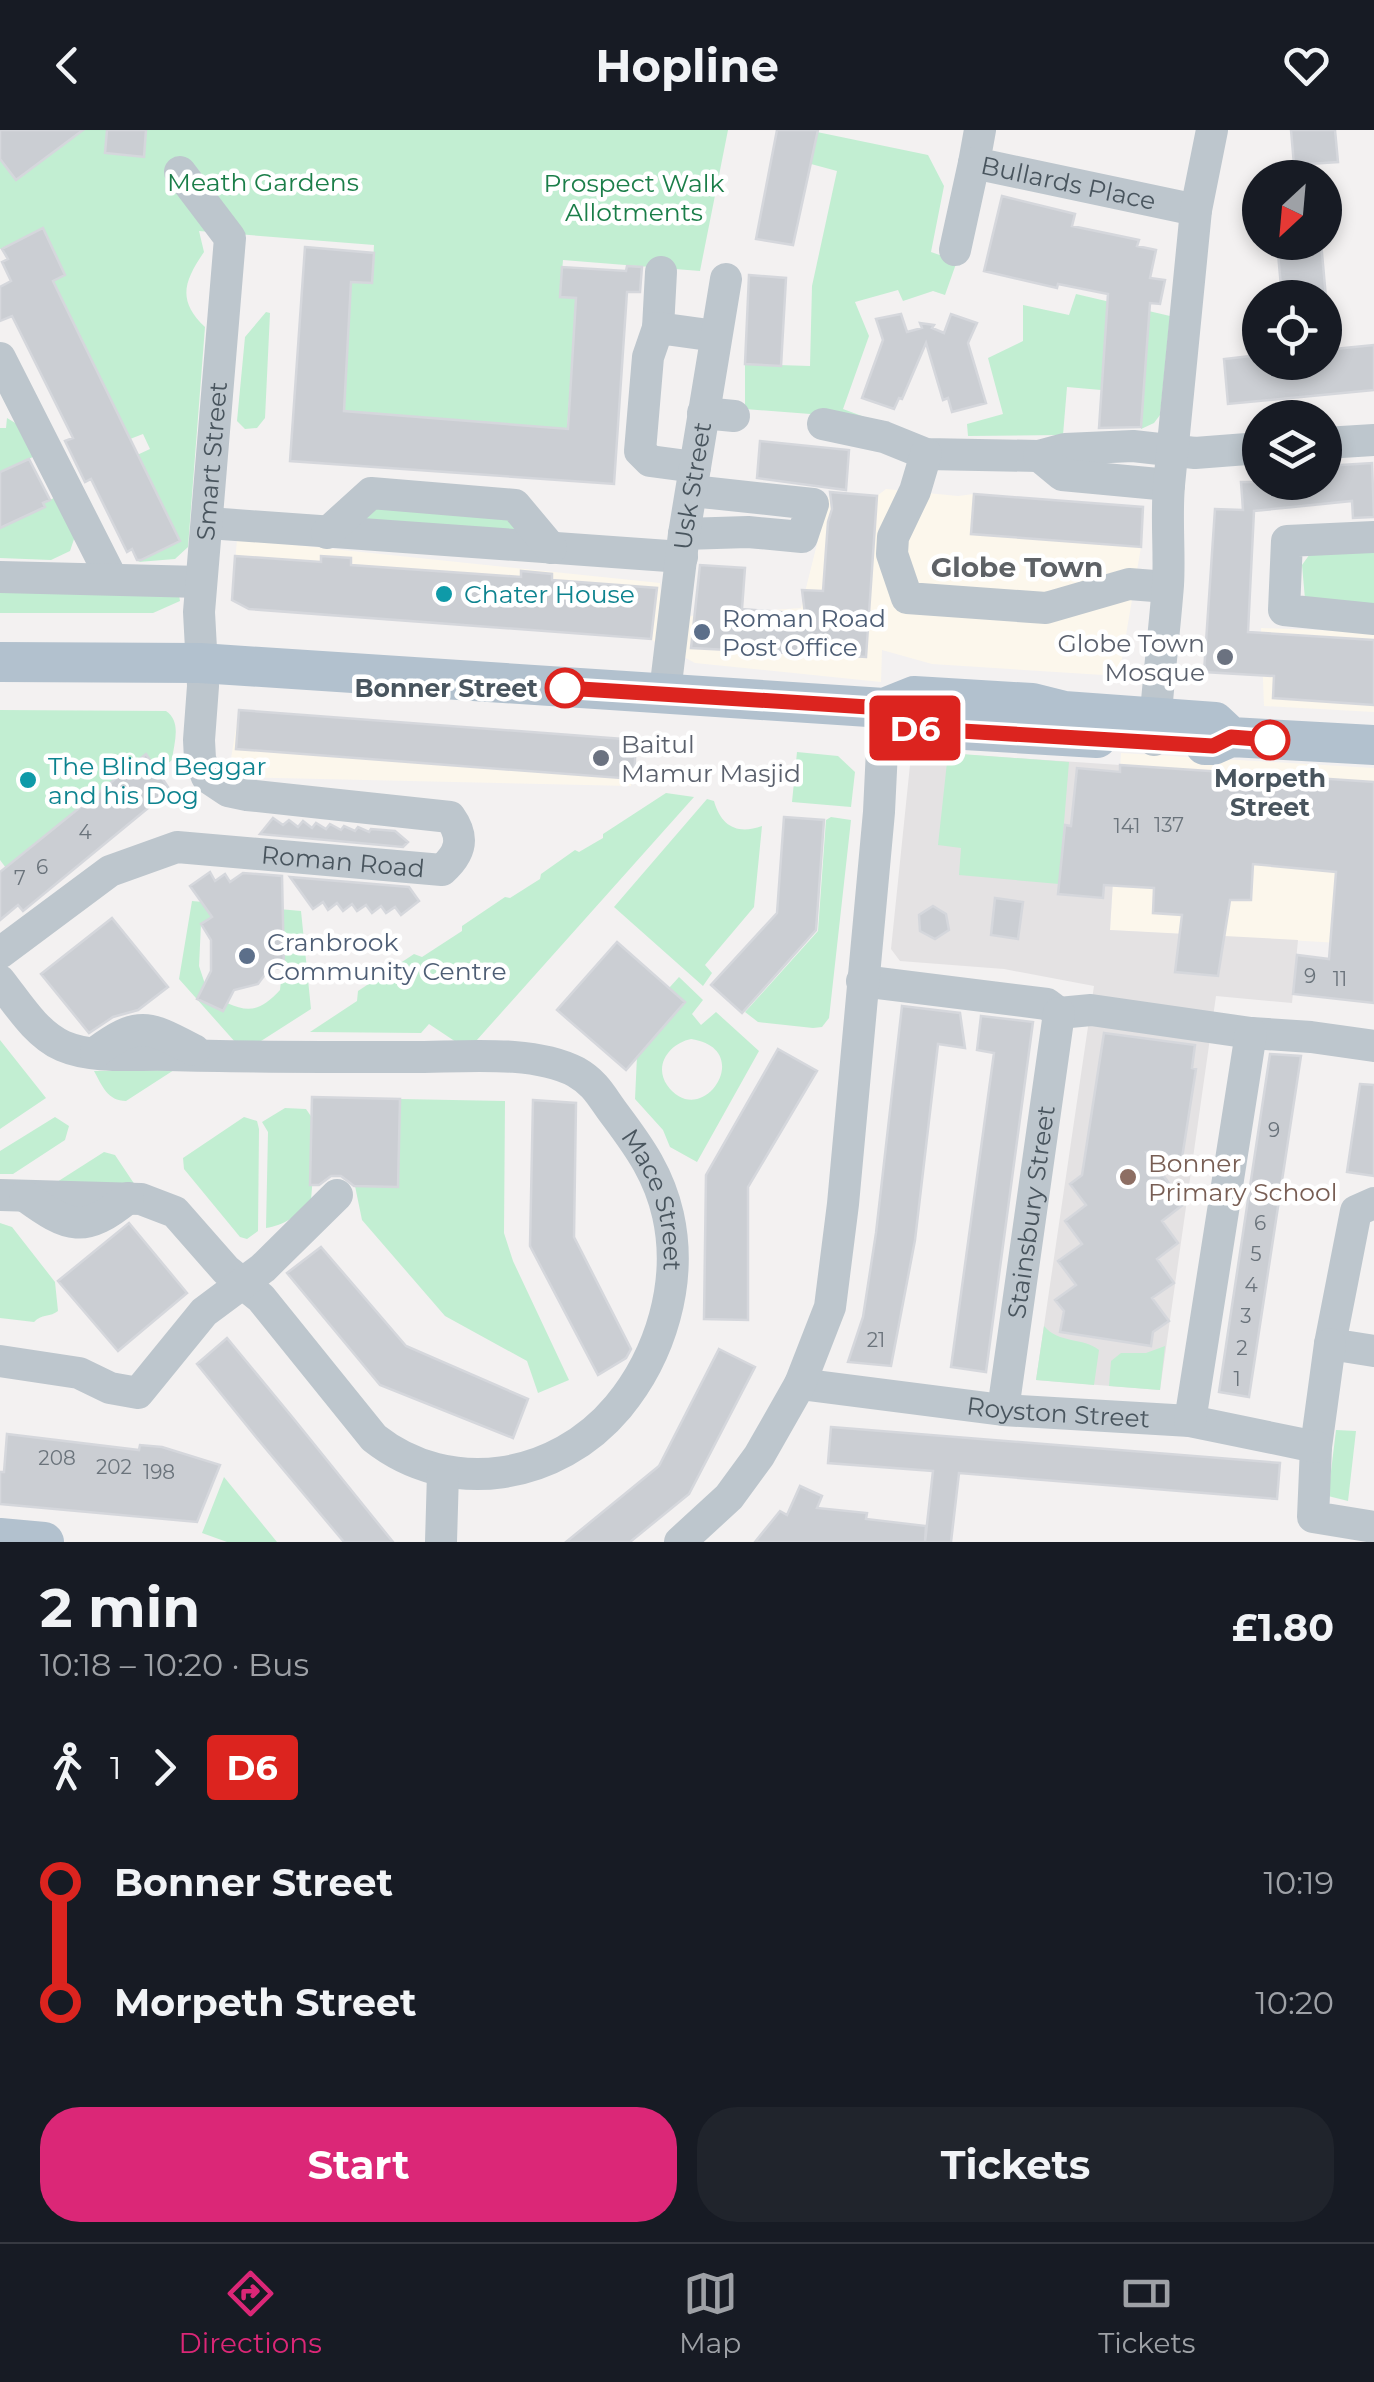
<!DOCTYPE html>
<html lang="en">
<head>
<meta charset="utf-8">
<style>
	:root { --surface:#171b24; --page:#20242c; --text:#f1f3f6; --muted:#9ea1a6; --line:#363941; --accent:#db2777 }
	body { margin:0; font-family:Montserrat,sans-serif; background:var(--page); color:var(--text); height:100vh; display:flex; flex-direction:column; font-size:38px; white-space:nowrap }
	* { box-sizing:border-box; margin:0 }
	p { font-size:32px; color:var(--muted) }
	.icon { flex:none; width:55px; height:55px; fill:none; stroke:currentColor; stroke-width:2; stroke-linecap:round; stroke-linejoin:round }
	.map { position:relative; height:1412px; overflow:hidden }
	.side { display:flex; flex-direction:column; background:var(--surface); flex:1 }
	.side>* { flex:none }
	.badge { padding:0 20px; border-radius:8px; font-size:35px; line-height:65px }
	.needle { width:65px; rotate:206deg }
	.fabs { position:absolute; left:1242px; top:30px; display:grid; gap:20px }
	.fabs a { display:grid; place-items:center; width:100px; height:100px; border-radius:50%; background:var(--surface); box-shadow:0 5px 15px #0003; font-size:50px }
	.map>.badge { position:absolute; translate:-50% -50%; box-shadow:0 0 0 5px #fff }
	.legs { display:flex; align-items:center; gap:15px; height:110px; padding:0 40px; font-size:32px }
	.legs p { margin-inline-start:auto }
	.head { display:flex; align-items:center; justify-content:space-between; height:170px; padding:0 40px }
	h1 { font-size:55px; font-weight:700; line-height:75px }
	.primary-button { display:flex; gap:20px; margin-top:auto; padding:20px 40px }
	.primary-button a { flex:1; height:115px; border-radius:40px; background:var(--accent); color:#fff; font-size:40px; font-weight:700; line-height:115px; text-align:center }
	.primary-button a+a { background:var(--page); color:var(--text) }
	ul { padding:0 40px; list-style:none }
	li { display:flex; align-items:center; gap:35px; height:120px; font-size:38px }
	li i { display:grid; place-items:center; width:15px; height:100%; margin:0 12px; background:currentColor }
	li i::after { content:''; width:25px; height:25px; margin:-12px; border:8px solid; border-radius:50%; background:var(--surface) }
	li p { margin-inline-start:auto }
	li:first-child i { background:linear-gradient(#0000 50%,currentColor 0) }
	li:last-child i { background:linear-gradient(currentColor 50%,#0000 0) }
	header { display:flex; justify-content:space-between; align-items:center; height:130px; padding:0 40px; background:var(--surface); font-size:45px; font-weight:700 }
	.dock { display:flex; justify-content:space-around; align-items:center; height:140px; border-top:2px solid var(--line); background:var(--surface); font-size:28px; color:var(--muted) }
	.dock a { display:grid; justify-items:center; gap:5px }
	.dock .on { color:var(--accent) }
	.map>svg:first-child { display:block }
	.commercial { fill:#fcf7ec }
	.education { fill:#e4e2e3 }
	.green { fill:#c2eed2; fill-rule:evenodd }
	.building { fill:#cbced3; stroke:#d5d7dc; stroke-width:2.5 }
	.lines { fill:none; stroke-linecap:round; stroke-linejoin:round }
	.minor { stroke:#bdc6cd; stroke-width:32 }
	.major { stroke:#b2c1ce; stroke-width:40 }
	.line-1-casing { stroke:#fff; stroke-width:22 }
	.line-1 { stroke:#dc241f; stroke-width:15 }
	.culture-dot { fill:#0f9aa8; stroke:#fff; stroke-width:4 }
	.service-dot { fill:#5c6f8a; stroke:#fff; stroke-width:4 }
	.worship-dot { fill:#6b7280; stroke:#fff; stroke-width:4 }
	.stop-1-dot { fill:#fff; stroke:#dc241f; stroke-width:5 }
	.education-dot { fill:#8d6e63; stroke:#fff; stroke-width:4 }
	.labels { text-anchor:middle; stroke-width:9; stroke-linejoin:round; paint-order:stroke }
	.number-label { font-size:20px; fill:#6a737b }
	.street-label { font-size:25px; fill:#49555e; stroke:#fff }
	.park-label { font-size:25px; fill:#1b7e49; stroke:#fff }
	.culture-label { font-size:25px; fill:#0d838f; stroke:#fff; text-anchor:start }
	.service-label { font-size:25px; fill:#4e5e75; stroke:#fff; text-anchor:start }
	.worship-label { font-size:25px; fill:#5b616d; stroke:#fff; text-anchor:end }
	.stop-label { font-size:25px; font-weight:bold; fill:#49555e; stroke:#fff; text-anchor:end }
	.education-label { font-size:25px; fill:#785e54; stroke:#fff; text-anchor:start }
	.neighbourhood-label { font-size:28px; font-weight:bold; fill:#5e6266; stroke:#fff }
</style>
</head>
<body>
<header><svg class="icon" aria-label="back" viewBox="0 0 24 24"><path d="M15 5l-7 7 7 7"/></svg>Hopline<svg class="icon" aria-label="heart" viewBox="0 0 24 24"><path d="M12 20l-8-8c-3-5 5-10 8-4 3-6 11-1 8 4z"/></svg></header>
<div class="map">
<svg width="1374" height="1412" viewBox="0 0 1374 1412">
	<rect width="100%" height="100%" fill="#f3f1f1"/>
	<path class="commercial" d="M886,359L958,366L974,364L1141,417L1119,546L932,534L882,520L881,552L695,533L650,509L249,479L232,470L237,409L660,453L661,488L801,478L829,366L876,371L877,366Z
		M1261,498L1374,502V582L1264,576Z
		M239,580L636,610L631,656L228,647Z
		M1121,623L1374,638V815L1110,800Z"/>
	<path class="education" d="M925,622L1120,635L1110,800L1298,810L1292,873L1216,866L1160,1260L1036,1250L1094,856L1004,839L900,831L891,819L910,635Z"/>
	<path class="green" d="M0,0H728L700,141L563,130L560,166L576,168L567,299L344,281L351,152L372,153L374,115L199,101L204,122C185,150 176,170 205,197L188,417L175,429L138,432L180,411L137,325L150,319L143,304L130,309L53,151L65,145L43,99L0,119Z
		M817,2L928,25L944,56L931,122L957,131L945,165L933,161L903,171L898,160L855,172L869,206L843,279L886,295L836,286L745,279V234L810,236L812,156L837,41L811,34Z
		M1076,164L1170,186L1160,285L1154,293L1141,299L1148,200L1107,197L1101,260L1067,257L1063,305L968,306L967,294L1003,284L988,228L1023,211V175L1069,185Z
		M266,182L270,183L265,288L257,298L245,299L237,291L245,207Z
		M7,288L17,294L35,326L0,342V298H6Z
		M54,368L75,406L70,421L51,430L0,428V398L45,377L43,373Z
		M370,375L502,380L522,401L360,390Z
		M1374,419V475L1305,469L1302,435L1312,421Z
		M0,458L179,465L180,471L153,483H0Z
		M0,580L166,581C182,592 174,613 172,630L159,641L145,624L6,738L0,730Z
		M797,622L838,626L855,642L851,677L792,672Z
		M948,623L1069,632L1059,754L959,745L961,718L938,715Z
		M666,663L694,667L468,920L429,894L421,903L310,902L357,871L358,861L414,824L422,827L462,801V796L505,767L510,768L540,749L541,744L575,720L579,722L603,708V704Z
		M707,669L714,671C721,696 737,705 762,696L754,777L705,835L712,843L703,856L614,777Z
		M831,687L851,690L829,888L822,897L813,898L758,892L745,882L818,801L826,690Z
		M192,771L301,781L311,879L244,922L179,849ZM222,781L281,805L285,811L280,860C262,879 251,884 227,873L223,881L197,869L202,859L208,863L199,836L201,794Z
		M679,847L703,870L692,884L701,895L716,882L759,921L697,1032L670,1017L663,1000L635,969L637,926L685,872L669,858ZM691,909C758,919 701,1003 667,955C653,934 671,913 691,909Z
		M0,910L46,968L0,999Z
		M174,940L126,971C108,971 102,956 94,941Z
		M400,969L505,971L504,1103L513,1131L569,1250L538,1263L527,1231L445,1186L362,1090L355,1056L398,1057Z
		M285,978L306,979L317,995L311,1070C301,1084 283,1096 266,1098L268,1002L262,992Z
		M55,987L69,996L65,1010L13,1044H0V1021Z
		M244,987L257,991L259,999L258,1101L247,1109L240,1107L184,1039L183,1028Z
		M104,1022L115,1025L135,1055L57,1052Z
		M0,1093L12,1097L55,1152L58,1181C51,1187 41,1184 34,1192L0,1188Z
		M1044,1196C1059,1214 1083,1207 1099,1220L1094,1255L1036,1250Z
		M1165,1216L1160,1260L1109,1256L1111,1231L1121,1223H1146Z
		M1336,1300L1356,1301L1348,1371L1328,1366Z
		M224,1347L277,1412H227L202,1403Z"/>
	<path class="building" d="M0,0H83L16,50L0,29Z
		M107,0H146L144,27L105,23Z
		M777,0H818L793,115L756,109Z
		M1291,0H1335L1338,32L1294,35Z
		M1002,66L1075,84L1072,96L1139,110L1137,116L1156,120L1150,148L1165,150L1160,174L1150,173L1141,297L1099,298L1108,164L1058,154L1057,158L984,141Z
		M43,98L65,145L53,151L180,411L141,430H137L132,419L127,422L91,349L85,352L65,311L73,308L12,186L0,191V157L11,151L2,132L8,129L2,119Z
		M1277,112H1321L1326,168H1282Z
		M305,117L374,123L372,153L351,152L344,281L568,299L576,168L560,167L562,137L626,141L627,136L642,137L640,162H627L614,354L290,331Z
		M749,145L786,148L781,236L745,234Z
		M901,184L907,202L922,198L920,193L934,195L932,198L944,203L951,184L977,193L968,213L986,273L952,282L948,268L943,270L926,213L902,269L899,268L894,279L862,268L883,210L876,189Z
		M1374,215V260L1228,274L1224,229L1260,225V232H1325V220Z
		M760,311L849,320L846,360L757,348Z
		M29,329L50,370L43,373L45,377L0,398V342Z
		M1372,333L1374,387L1353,388L1352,371L1254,381L1248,502L1374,510V575L1273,568L1274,546L1204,542L1215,379L1243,380L1241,352H1325V336Z
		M830,362L877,366L866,527L691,518L700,435L745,438L742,479L805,484L802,460L823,461L828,392L832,379Z
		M974,364L1143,377L1141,417L971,404Z
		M235,426L321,432V426L351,428V435L521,447V441L552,444V450L657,458L651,509L249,479L232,470Z
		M239,580L636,610L634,649L236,619Z
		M146,624L170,660L23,781L18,775L0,790V742Z
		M1120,635L1374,652V873L1293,864L1297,825L1329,829L1336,742L1253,734L1251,770H1230L1218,846L1175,842L1182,785L1153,783L1154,758L1104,755L1103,768L1058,764L1065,695L1071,696L1077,638L1120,642Z
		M784,687L824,690L816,800L742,883L711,855L777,783Z
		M273,688L283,695L289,690L298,697L303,691L312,698L316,693L326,699L330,694L341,700L344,696L355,701L358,697L369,702L371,699L395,701L408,712L403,717L260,704Z
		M210,742L215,751L225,744L230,752L243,743L282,746L284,838L269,839L258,854L234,860L223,881L197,869L211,841V810L201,794L212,787L190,756Z
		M290,747L409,757L419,771L401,785L395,777L386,783L381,776L372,783L366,775L357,781L352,774L343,781L337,773L328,780L323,772L313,779Z
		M995,768L1023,772L1018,809L991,805Z
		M933,776L946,784L949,800L935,809L920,801L919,785Z
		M112,788L168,857L138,880L113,887L89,903L41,844Z
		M617,812L685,872L626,940L557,880Z
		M902,876L960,883L965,918L938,914L915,1110L891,1236L848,1232L863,1187L876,1103Z
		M981,886L1033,892L986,1242L951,1237L994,923L977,920Z
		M1104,903L1195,915L1192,938L1196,939L1182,1028L1147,1023L1184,1074L1162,1091L1178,1113L1157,1129L1174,1153L1152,1168L1169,1191L1153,1202L1151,1216L1060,1202L1064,1181L1055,1170L1076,1155L1058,1131L1082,1114L1065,1091L1086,1075L1070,1054L1082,1045Z
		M778,919L817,941L748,1057V1190L704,1189L706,1045Z
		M1270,924L1301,926L1249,1267L1219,1262Z
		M1360,954L1374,955V1046L1347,1042Z
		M312,967L400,969L398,1057L354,1056L341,1046H331L319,1055H310Z
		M533,970L576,973L574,1107L631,1219L626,1228L598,1245L530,1116Z
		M129,1093L187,1163L118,1221L58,1151Z
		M321,1117L406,1216L528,1269L513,1308L380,1255L287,1143Z
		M227,1208L293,1288L393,1412H344L256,1307L197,1234Z
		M719,1219L755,1237L689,1364L630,1412H566L659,1336Z
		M831,1297L1280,1333L1277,1369L959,1343L951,1412H925L933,1341L828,1333Z
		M7,1304L139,1320L140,1315L162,1317L220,1335L197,1392L0,1374V1342H4Z
		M800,1356L822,1366L817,1378L867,1383L866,1389L926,1396L925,1412H755L780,1381L787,1385Z"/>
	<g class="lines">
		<g class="minor">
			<path id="s1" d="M980,0L974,33L1196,80"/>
			<path d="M955,120L974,33"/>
			<path d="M658,198L661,142"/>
			<path d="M0,228L112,449"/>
			<path d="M703,283L734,286"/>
			<path d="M823,294L884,307L926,324L1039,326L1065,319L1133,316L1195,323L1260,318"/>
			<path d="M1325,313L1374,310"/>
			<path d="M926,324L915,361L893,407L892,424L907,468L1046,478L1129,454L1167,457"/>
			<path d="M1039,326L1062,345L1169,355"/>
			<path d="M695,337L650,331L640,321L648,227L658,198L716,206"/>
			<path d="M208,393L682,427"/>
			<path d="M327,403L371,363L515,375L551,418"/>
			<path d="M684,404L748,402L802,407L813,374L692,361"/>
			<path d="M1374,407L1287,411L1284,480L1374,489"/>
			<path d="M0,447L201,452"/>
			<path id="s2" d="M665,562L684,404L726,149"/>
			<path d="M1154,610C1157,559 1164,507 1168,455C1170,422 1166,389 1169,355L1196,80L1212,0"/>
			<path id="s3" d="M0,823L110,741L177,717L442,740C461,723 465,708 450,687L247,665L228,661L207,647L200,629L199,610L203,556L199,482L230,108L180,42"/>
			<path id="s4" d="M0,851C18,874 36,904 63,916C93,929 136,924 168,925C247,927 325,927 403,927C455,928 530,918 576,942C597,954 602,968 616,986C640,1018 659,1045 668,1085C683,1152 661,1225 618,1277C557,1350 450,1368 374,1308L261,1168L226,1140L175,1082L141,1069L0,1065"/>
			<path d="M862,851L1047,874L1059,883"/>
			<path d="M1059,883L1091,880L1251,903L1311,907L1374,916"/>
			<path d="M96,922C139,890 148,896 194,920"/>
			<path d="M25,1066C69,1098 84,1104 128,1068"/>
			<path d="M1374,1073L1356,1081L1330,1214L1374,1221"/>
			<path d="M1330,1214L1316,1317L1313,1387L1374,1397"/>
			<path d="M0,1231L79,1243L110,1258L138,1263L204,1182L263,1138L337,1065"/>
			<path id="s5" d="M800,1254L1003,1280L1190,1291L1316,1317"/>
			<path id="s6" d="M1003,1280L1059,883"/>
			<path d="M1190,1291L1251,903"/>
			<path d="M441,1412L443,1343"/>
			<path d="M680,1412L729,1367L759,1326L800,1254L830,1177L843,1074L879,682L884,578"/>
		</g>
		<path class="major" d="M0,532L200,533L884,578L914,566L931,567L1032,573L1064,581L1215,592L1231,607
			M884,578L915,597L1097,608
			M1205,615H1213L1231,607L1374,615
			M0,1408L44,1412"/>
	</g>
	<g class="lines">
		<defs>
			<path id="line-1" d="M565,558L884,578L915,598L928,599L1213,616L1231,607L1270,610"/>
		</defs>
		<use href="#line-1" class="line-1-casing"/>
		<use href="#line-1" class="line-1"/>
	</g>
	<g class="culture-dot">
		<circle cx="444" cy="464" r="10"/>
		<circle cx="28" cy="650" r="10"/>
	</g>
	<g class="service-dot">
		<circle cx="702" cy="502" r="10"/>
		<circle cx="247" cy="826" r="10"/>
	</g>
	<g class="worship-dot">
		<circle cx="1225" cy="527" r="10"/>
		<circle cx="601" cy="628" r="10"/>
	</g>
	<g class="stop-1-dot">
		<circle cx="565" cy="558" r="18"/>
		<circle cx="1270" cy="610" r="18"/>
	</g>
	<circle class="education-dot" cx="1128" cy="1047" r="10"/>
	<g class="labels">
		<g class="number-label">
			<text x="1169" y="702">137</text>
			<text x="1127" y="703">141</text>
			<text x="85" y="709">4</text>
			<text x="42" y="744">6</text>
			<text x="20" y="755">7</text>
			<text x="1310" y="853">9</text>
			<text x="1340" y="856">11</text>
			<text x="1274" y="1007">9</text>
			<text x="1260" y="1100">6</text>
			<text x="1256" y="1131">5</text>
			<text x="1251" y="1162">4</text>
			<text x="1246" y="1193">3</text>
			<text x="876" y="1217">21</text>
			<text x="1242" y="1225">2</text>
			<text x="1237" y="1256">1</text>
			<text x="57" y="1335">208</text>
			<text x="114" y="1344">202</text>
			<text x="159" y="1349">198</text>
		</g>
		<g class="street-label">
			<text dy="9" stroke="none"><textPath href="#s1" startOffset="130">Bullards Place</textPath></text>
			<text dy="9" stroke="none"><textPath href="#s3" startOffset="1102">Smart Street</textPath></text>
			<text dy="9" stroke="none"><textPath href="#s2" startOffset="208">Usk Street</textPath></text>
			<text dy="9" stroke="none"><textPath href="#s3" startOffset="375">Roman Road</textPath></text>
			<text dy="9" stroke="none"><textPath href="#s4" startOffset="762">Mace Street</textPath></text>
			<text dy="9" stroke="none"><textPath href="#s6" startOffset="200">Stainsbury Street</textPath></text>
			<text dy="9" stroke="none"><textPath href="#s5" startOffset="260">Royston Street</textPath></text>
		</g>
		<g class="park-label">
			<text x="263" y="61">Meath Gardens</text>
			<text x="634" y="62">Prospect Walk<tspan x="634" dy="29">Allotments</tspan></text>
		</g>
		<g class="culture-label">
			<text x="464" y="473">Chater House</text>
			<text x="48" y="645">The Blind Beggar<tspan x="48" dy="29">and his Dog</tspan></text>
		</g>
		<g class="service-label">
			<text x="722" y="497">Roman Road<tspan x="722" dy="29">Post Office</tspan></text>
			<text x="267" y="821">Cranbrook<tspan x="267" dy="29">Community Centre</tspan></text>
		</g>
		<g class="worship-label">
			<text x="1205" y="522">Globe Town<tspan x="1205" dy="29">Mosque</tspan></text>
			<text x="621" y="623" text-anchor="start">Baitul<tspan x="621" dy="29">Mamur Masjid</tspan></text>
		</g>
		<g class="stop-label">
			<text x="538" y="567">Bonner Street</text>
			<text x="1270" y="657" text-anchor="middle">Morpeth<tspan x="1270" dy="29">Street</tspan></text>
		</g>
		<g class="education-label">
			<text x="1148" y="1042">Bonner<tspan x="1148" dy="29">Primary School</tspan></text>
		</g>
		<g class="neighbourhood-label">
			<text x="1017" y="447">Globe Town</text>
		</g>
	</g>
</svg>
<div class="fabs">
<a><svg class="needle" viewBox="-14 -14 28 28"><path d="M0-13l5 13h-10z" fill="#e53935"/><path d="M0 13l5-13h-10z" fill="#9ea1a6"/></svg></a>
<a><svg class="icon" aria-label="locate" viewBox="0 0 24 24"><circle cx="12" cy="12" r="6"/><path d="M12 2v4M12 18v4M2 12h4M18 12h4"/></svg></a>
<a><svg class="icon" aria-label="layers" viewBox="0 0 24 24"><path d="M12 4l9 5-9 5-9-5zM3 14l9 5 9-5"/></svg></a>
</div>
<b class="badge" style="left:915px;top:598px;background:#dc241f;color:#fff">D6</b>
</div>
<section class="side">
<div class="head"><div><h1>2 min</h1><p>10:18 – 10:20 · Bus</p></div><b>£1.80</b></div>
<div class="legs"><svg class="icon" aria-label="walk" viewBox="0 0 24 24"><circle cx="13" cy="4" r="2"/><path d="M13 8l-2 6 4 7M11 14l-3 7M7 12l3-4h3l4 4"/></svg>1<svg class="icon" aria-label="forward" viewBox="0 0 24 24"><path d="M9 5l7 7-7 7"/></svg><b class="badge" style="background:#dc241f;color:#fff">D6</b></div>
<ul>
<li><i style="color:#dc241f"></i><b>Bonner Street</b><p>10:19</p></li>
<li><i style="color:#dc241f"></i><b>Morpeth Street</b><p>10:20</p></li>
</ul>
<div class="primary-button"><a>Start</a><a>Tickets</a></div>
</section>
<nav class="dock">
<a class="on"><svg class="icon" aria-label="directions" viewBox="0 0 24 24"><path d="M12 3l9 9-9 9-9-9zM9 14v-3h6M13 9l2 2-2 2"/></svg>Directions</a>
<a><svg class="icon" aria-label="map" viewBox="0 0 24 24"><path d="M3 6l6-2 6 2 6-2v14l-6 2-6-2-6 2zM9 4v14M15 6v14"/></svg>Map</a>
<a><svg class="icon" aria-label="tickets" viewBox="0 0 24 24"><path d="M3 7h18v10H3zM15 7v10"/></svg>Tickets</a>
</nav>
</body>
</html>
